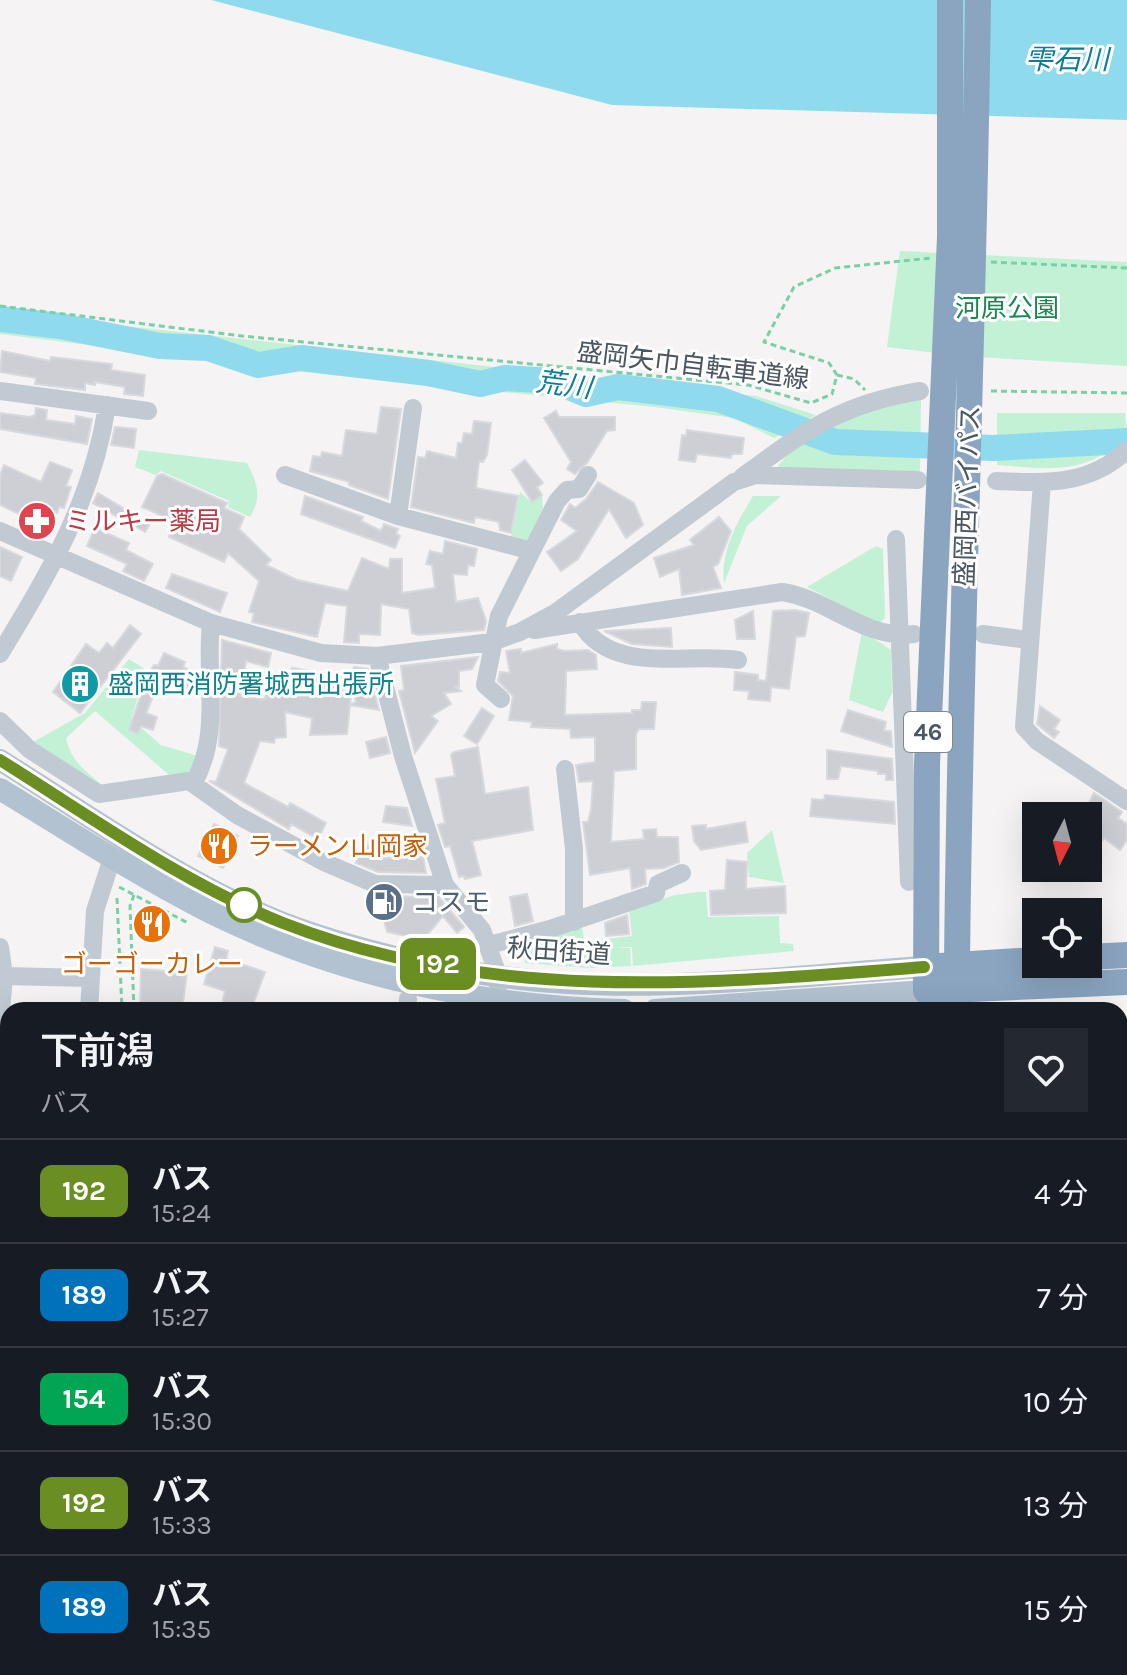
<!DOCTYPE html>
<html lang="ja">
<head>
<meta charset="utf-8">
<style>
	:root { --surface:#171b24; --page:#242831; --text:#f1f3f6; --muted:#9ea1a6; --line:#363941 }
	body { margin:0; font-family:Karla,"Noto Sans JP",sans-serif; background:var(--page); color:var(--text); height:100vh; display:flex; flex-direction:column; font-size:30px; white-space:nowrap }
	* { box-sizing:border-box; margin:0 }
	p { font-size:26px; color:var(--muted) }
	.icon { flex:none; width:44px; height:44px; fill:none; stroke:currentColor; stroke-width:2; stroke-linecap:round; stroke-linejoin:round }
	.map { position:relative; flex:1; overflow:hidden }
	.drawer { position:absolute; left:0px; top:1002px; width:1128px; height:674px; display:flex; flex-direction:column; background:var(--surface); border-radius:24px 24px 0 0; box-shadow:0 8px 32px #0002 }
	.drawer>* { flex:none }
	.badge { padding:0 16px; border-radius:12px; font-size:28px; line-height:52px }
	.needle { width:52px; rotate:186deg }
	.tools { position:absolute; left:1022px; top:802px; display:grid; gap:16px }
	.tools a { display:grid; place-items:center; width:80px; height:80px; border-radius:0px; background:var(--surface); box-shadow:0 8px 32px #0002; font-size:40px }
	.map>.badge { position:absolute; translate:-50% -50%; box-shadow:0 0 0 4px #fff }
	.round { display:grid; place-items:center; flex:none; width:84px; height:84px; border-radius:0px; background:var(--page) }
	.headline { display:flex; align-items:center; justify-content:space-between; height:136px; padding:0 40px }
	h1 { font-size:38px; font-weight:600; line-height:60px }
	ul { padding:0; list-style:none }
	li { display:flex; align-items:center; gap:24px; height:104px; padding:0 40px; border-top:2px solid var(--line) }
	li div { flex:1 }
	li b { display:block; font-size:30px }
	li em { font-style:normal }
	li .badge { min-width:88px; font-weight:700; text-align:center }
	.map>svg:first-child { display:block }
	.commercial { fill:#fdf9ef }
	.green { fill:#c3f1d5 }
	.water { fill:#90daee }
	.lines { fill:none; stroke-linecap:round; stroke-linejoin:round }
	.stream { stroke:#90daee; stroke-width:4 }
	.river { stroke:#90daee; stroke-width:26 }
	.building { fill:#cdcfd5; stroke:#d7d9de; stroke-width:2 }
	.path { stroke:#7ad0a6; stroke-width:3; stroke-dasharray:6 4; stroke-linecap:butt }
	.minor { stroke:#c1cad2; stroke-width:18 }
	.major { stroke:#b3c2d1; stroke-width:22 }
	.highway { stroke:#8ba5c1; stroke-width:26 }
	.rail { stroke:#b5b8bd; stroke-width:4 }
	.line-casing { stroke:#fff; stroke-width:18 }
	.line { stroke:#6b8e23; stroke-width:12 }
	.stop-dot { fill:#fff; stroke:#6b8e23; stroke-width:4 }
	.labels { text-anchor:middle; stroke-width:6; stroke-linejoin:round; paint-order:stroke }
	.shield { fill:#fff; stroke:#808990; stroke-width:2 }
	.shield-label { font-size:24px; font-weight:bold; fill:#4a5661 }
	.park-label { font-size:26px; fill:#17864f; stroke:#fff }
	.street-label { font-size:26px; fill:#4a5661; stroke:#fff }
	.health-label { font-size:26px; fill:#be3a42; stroke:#fff; text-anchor:start }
	.culture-label { font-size:26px; fill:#0d838f; stroke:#fff; text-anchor:start }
	.food-label { font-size:26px; fill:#c56008; stroke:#fff; text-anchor:start }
	.service-label { font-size:26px; fill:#4e5e75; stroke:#fff; text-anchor:start }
	.water-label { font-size:28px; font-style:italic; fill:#0c7c9b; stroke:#fff }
</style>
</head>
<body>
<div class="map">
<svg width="1127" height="1675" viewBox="0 0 1127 1675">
	<rect width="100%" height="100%" fill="#f5f3f3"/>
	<path class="commercial" d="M1127,1003V1514L1120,1515V1010H1115Z"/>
	<path class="green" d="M900,251L1127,262V366L960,356L887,347Z
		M0,312L756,396L816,415L774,438L734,418L655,407L331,375L0,334Z
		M921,399L920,471L783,469L778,466C810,425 873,409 921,399Z
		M997,413H1125L1127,436C1084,476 1052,469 997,465Z
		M139,450L247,463C258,484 262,497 250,517L228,507L229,501L161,471L156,475L135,467Z
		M520,492L530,501L542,495L543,509L529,542L511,537Z
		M753,496H781L747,526L724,583C720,552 737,522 753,496Z
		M876,546L883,549L885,618L878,624L807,587Z
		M862,631L891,650L892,693L883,712L849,700Z
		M129,659L149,672L144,678L131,719L161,745L201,757L198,768L174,779L95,711L66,738C71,763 88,772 105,788L33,742L85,713Z
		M772,830L784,883L749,877L747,853Z
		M699,892H706L708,917L779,916L780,943L793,944L794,951L633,966L632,947H616L630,948L631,966L590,968L587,941L632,936L629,910L675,895Z
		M581,922L589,968L525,963L526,941Z
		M487,1668H621L620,1675H496Z"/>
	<path class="water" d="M211,0H1127V120L612,105Z"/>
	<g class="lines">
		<path class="stream" d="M0,1478L8,1482"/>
		<path class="river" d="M0,319L60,326L160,346L208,348L258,365L301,358L428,373L480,384L505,378L554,381L586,394L618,387L718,399L835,442L993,448L1127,441"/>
	</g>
	<path class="building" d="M2,351L50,361L51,357L112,364L111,370L145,375L143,396L124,394L125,387L95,382V385L85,383V390L35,384L36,378L0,372Z
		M381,407L401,409L388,499L349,485V482L310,471L313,456L321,457L322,452L342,456L346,430L377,434Z
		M36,408L47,410L46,420L75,424L76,416L92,419L87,444L0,429V413L30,417L35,415Z
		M556,411L559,417H615V430L607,431L587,463L575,474L567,469L571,462L544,418Z
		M474,421L491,423L487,455L483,462L479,461L476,488L518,496L511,533L500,530L499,522L475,517L474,523L411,507L418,457L425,458L427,451L456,458L458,443H462L464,433L472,434Z
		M115,427L136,429L134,448L111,445Z
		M687,430L744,438L742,454H732L731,458L697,454L695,462L679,460L682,435L686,436Z
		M525,460L543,483L537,487L542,495L532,502L512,470Z
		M50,462L72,470L66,486L71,487L64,508L59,507L57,513L50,511L41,535L25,529L28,518L0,505V475L4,465L41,482Z
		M162,474L227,503L224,508L244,517L239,529L271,560L266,565L297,580L348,591L362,558L389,569L390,559H402V593L435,588L432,565L426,564L430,551L443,554L445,541L477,549L474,566L468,565L467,575L453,574L456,602L478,598L486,621L484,630L418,635L412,633L409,609L381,604L380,635L359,634V643L344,642L347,606L325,603L317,637L252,622L254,613L249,612L259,581L228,553L224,562L169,537L174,521L142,507L157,476Z
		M598,482L634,503L643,525L626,538L609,509L578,559L561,571L547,552L577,531L561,520L570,504L575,508L586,499Z
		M98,493L150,524L145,532L93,503Z
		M305,496L363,517L361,521L381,531L384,524L398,529L396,534L400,536L395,548L301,514Z
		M719,517L731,531L718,564L713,567L721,588L682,595L679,569L660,577L654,558L694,545L690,540Z
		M95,528L129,543L126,550L153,564L144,581L123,571L127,564L87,546Z
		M0,547L22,557L11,581L0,576Z
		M172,574L227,593L220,612L166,588Z
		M795,610L809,613L805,636L796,637L789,689L771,687L770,701L748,699L749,691L734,690L735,672L758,675V680L766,681L773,611Z
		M753,611L755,639H737L735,620Z
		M130,625L141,634L80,713L53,692L86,644L99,653L107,643L113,648Z
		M671,628L672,647L632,644L604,631Z
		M222,640L271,653L268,667L246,661L240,696L265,699L269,682L288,686L292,668L325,673L353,672L354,667L368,669L379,710L350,705L356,702L352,686L347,734L310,735L312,718L285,712L286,737L275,738L274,743L260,741L244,783L288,807L290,803L326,823L318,839L291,824L289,829L209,781L216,782L228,749L219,746Z
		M557,644V649L565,651L588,650L596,655L597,669L566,671L565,715L632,713V710H641L642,702H656L654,729H639L636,734V769L614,771L611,842L644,839L643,830L656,829L657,837H678L679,862L664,868L645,869L646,884L632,889L630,868L590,875L583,822H588L591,810L593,781L579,782L576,765L595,762V737L571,738L570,729L531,727L532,722L509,720L513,696L498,681L500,672L510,673L506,651L521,649V653Z
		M164,653L185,662L183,667L198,674V681L194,691L160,680L146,713L157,717L153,730L141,726L138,734L129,730L147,677L154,665L158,666Z
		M478,657L472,669L459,671V687L454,686L461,691L444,693L451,704L431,716L438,721L415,753L399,691L404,690L401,666Z
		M1040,706L1060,720L1054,729L1059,732L1054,738L1037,724Z
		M482,708L494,716L477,744L464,736Z
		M848,710L886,722L884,731H891L892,747L841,731Z
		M386,737L390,753L370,758L366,742Z
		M478,747L485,794L528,787L533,830L472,841L481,875L465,879L464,876L459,877L450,846L445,847L438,825L445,823L436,779L455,776L451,755L454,752Z
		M827,750L892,759L893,780H886V774H878V771L841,766L838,779H827Z
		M1094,793L1122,812L1118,818L1127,824V840L1120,850L1104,838L1088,862L1089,811L1086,809Z
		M825,795L894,802L895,824L810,816L812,799L824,800Z
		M386,806L407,808L412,826L383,822Z
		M745,822L748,842L701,850L694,841L692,826L706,825V829Z
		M214,824L238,836L223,868L198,856Z
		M365,843L382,849L380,858L423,857L426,873L378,872L356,863Z
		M727,860L747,862L746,889L785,886L786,913L711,915L710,891L725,890Z
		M527,894L533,921L515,926L510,897Z
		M378,896L439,897L464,927L457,933L443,916L423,940L387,932Z
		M149,911L162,917L151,939L138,932Z
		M627,915L629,934L606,936L605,923Z
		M215,947L228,951L226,959L265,972L251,1010H221L225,991L204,984Z
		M141,969L187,973L182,1010H140Z"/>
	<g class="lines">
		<path class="path" d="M991,262L1127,268
			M0,306L242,336L748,385L811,403L832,394L837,375L829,363L764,342L794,287L835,268L931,258
			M837,375L854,379L865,390
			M991,391L1127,393
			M119,887L190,924
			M117,898L122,1010
			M134,1010L130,906L134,895
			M0,1565L8,1566"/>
		<path class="minor" d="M0,391L148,411
			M285,475L398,516L532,551
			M742,477C805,431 840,404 920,391
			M996,481C1046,483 1089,486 1127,450
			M1042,482L1024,727L1037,741L1127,801
			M398,516L413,408
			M0,531L211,623L321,653L377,656L492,642L520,632L555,613L734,482L756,475L918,480
			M896,539L909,882
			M580,622C611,676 686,652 738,660
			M534,630L782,592C829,599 865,640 914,634
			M983,634L1028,640
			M0,654C49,573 93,500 107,405
			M377,656L403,756L445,885L482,930L498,975V987
			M501,699L485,685L499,616L557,501L567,490L579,489L588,475
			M0,721L30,750L99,794L189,781L237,815L326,863L375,884L445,885
			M565,769L574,849V922
			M193,784C222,734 205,678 211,623
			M489,945L550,929L656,893L658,884L682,873
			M0,947L4,976L0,1023
			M4,976L90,978
			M89,1010L95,911L112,858
			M407,1010L408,999
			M0,1175L8,1177
			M0,1281L8,1284
			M1120,1530L1127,1529
			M1120,1613L1127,1610
			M0,1668L97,1675
			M468,1668L478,1675
			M627,1668L628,1675
			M968,1668L978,1675
			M742,1675L786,1668"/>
		<path class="major" d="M0,760C91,817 183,883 283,923C367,955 478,978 567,983C685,990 806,975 924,967
			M0,789C69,831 138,876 211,913C337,975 483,1007 624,1010
			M655,1010L926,991"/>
		<path class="highway" d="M950,0V237L927,764L926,991L1127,982
			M1088,957L1127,955
			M940,966L1036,960
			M950,991L957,965C960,643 974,322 978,0"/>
		<path class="rail" d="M0,1303L8,1305
			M1101,1668L1122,1675"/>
	</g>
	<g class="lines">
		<defs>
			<path id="line" d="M0,760C91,817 183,883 283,923C490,1004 708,984 924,967"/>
		</defs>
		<use href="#line" class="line-casing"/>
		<use href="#line" class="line"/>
	</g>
	<defs>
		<symbol id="pharmacy-disc" viewBox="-11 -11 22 22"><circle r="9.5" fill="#e0444e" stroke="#fff"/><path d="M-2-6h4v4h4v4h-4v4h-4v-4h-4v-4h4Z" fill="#fff"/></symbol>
		<symbol id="building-disc" viewBox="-11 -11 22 22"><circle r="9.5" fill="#0f9aa8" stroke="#fff"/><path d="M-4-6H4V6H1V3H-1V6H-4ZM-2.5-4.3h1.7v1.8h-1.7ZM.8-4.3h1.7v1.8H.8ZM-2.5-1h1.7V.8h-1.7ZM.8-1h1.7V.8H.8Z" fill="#fff"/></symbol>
		<symbol id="restaurant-disc" viewBox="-11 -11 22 22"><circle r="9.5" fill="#e8710a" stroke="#fff"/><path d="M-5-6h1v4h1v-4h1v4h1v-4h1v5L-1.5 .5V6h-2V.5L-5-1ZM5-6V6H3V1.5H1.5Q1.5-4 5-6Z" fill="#fff"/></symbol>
		<symbol id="fuel-disc" viewBox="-11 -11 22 22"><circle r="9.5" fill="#5c6f8a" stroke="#fff"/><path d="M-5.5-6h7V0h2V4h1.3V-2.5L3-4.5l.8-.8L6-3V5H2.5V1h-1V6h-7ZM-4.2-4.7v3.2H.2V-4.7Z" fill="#fff"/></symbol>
	</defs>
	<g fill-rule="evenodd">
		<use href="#pharmacy-disc" x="15" y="499" width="44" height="44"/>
		<use href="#building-disc" x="58" y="662" width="44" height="44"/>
		<use href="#restaurant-disc" x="197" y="824" width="44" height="44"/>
		<use href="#fuel-disc" x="362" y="880" width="44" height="44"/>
		<use href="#restaurant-disc" x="130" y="902" width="44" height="44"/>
	</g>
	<circle class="stop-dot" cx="244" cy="905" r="16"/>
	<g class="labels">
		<rect class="shield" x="904" y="712" width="48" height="40" rx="6"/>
		<g class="shield-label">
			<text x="928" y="740">46</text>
		</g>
		<g class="park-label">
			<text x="1007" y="317">河原公園</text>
		</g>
		<g class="street-label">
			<text transform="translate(693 365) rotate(7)" y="9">盛岡矢巾自転車道線</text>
			<text transform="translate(967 496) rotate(-88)" y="9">盛岡西バイパス</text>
			<text transform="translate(559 951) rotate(4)" y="9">秋田街道</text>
		</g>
		<g class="health-label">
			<text x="65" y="530">ミルキー薬局</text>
		</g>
		<g class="culture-label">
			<text x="108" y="693">盛岡西消防署城西出張所</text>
		</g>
		<g class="food-label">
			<text x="247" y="855">ラーメン山岡家</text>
			<text x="152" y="973" text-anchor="middle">ゴーゴーカレー</text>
		</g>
		<g class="service-label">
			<text x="412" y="911">コスモ</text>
		</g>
		<g class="water-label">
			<text x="1067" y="69">雫石川</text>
			<text transform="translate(564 384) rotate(7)" y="10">荒川</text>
		</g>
	</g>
</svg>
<div class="tools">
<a><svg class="needle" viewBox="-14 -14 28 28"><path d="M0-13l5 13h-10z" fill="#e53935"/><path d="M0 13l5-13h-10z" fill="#9ea1a6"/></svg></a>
<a><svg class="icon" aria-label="locate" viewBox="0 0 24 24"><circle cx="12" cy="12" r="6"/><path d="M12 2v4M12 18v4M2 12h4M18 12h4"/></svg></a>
</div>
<b class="badge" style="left:438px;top:964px;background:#6b8e23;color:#fff">192</b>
<section class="drawer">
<div class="headline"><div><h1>下前潟</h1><p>バス</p></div><a class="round"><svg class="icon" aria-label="heart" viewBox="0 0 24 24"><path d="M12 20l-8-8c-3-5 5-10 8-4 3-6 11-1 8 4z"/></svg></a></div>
<ul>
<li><span class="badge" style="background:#6b8e23;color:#fff">192</span><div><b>バス</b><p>15:24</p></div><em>4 分</em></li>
<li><span class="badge" style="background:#0072bc;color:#fff">189</span><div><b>バス</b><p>15:27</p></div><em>7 分</em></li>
<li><span class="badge" style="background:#00a651;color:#fff">154</span><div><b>バス</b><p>15:30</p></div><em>10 分</em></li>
<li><span class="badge" style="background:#6b8e23;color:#fff">192</span><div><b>バス</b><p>15:33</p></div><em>13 分</em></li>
<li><span class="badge" style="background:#0072bc;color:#fff">189</span><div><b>バス</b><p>15:35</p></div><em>15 分</em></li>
</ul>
</section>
</div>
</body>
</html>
